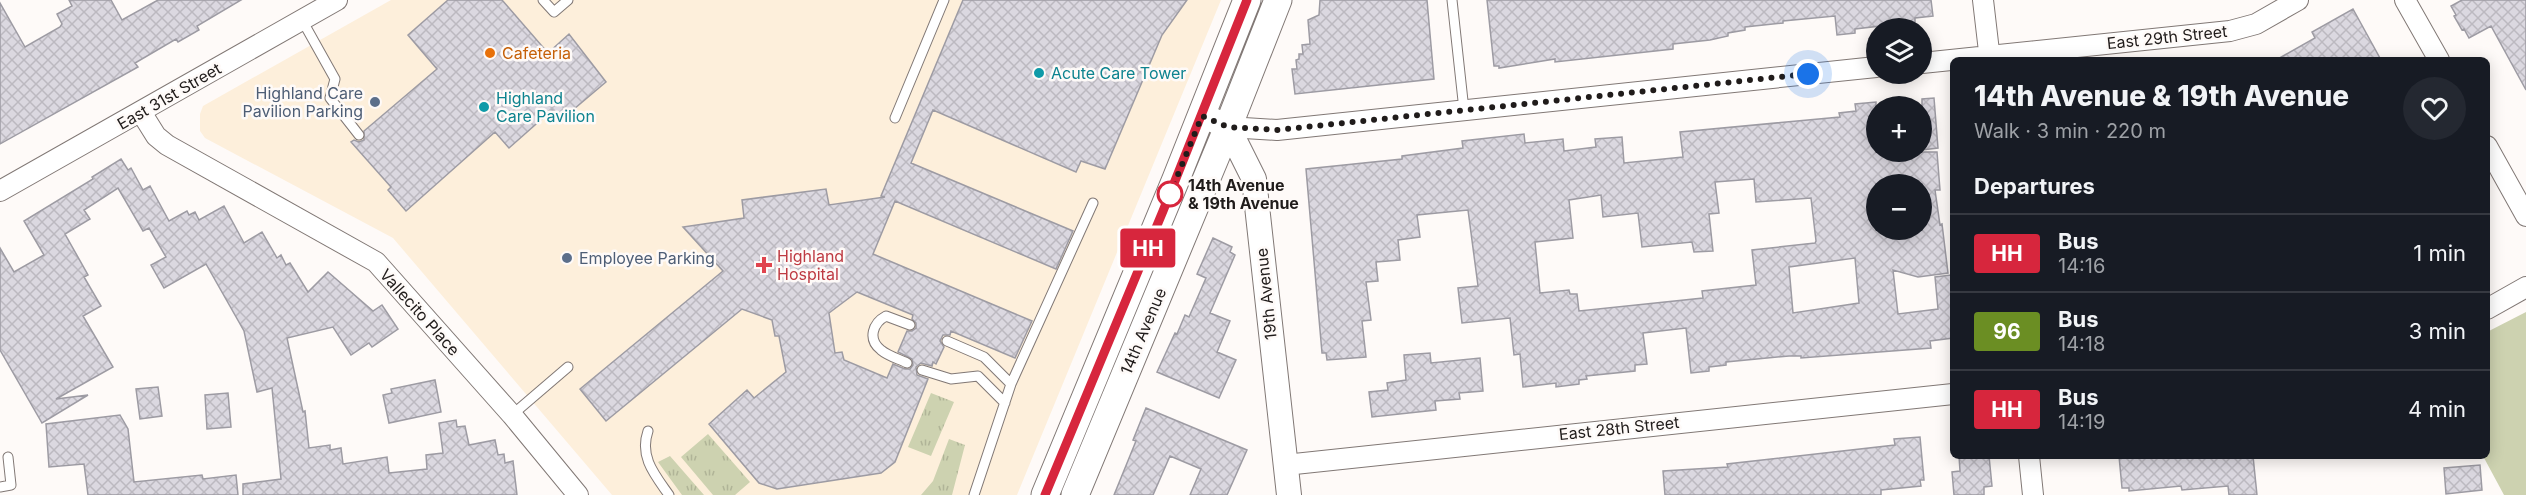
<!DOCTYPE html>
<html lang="en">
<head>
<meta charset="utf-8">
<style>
	:root { --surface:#171b24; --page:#242831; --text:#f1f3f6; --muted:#9ea1a6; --line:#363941 }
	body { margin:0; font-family:Inter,sans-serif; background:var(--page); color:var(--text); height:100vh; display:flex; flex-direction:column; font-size:22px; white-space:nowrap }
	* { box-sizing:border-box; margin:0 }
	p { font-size:20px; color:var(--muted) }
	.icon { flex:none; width:33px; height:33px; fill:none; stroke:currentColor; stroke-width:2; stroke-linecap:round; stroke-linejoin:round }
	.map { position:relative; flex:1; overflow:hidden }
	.drawer { position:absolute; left:1950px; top:57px; width:540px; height:402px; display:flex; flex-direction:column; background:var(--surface); border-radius:9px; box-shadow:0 3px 15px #0003 }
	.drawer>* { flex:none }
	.badge { padding:0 12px; border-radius:4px; font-size:21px; line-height:39px }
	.controls { position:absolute; left:1866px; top:18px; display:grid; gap:12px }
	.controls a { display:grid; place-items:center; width:66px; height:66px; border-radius:50%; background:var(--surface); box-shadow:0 3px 15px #0003; font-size:30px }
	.you { position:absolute; width:30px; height:30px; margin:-15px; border:4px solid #fff; border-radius:50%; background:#1a73e8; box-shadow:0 0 0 9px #1a73e833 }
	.map>.badge { position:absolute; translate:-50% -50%; box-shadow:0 0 0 3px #fff }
	h2 { padding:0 24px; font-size:22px; line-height:54px }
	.round { display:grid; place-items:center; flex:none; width:63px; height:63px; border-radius:32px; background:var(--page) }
	.summary { display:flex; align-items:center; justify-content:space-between; height:102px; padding:0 24px }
	h1 { font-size:28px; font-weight:800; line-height:45px }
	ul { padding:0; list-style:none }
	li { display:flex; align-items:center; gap:18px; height:78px; padding:0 24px; border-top:2px solid var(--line) }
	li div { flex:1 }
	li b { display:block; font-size:22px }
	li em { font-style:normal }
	li .badge { min-width:66px; font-weight:700; text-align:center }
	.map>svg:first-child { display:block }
	.medical { fill:#fdefdb }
	.grass { fill:url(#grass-tufts) }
	.park { fill:#cdd2b0 }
	.building { fill:url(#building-cross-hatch); stroke:#9d9ba3; stroke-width:1.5; fill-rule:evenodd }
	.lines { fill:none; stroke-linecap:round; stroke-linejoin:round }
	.service-casing { stroke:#817875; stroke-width:11 }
	.minor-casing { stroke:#817875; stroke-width:22 }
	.tertiary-casing { stroke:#817875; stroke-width:26 }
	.secondary-casing { stroke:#817875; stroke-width:29 }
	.service { stroke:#fff; stroke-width:9 }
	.minor { stroke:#fff; stroke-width:20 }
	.tertiary { stroke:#fff; stroke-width:24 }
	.secondary { stroke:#fff; stroke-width:27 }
	.line-casing { stroke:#fff; stroke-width:14 }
	.line { stroke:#d7263d; stroke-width:9 }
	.walk { stroke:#201c1b; stroke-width:6; stroke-dasharray:0 10.8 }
	.food-dot { fill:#e8710a; stroke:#fefaf8; stroke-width:2 }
	.culture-dot { fill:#0f9aa8; stroke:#fefaf8; stroke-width:2 }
	.service-dot { fill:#5c6f8a; stroke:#fefaf8; stroke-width:2 }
	.stop-dot { fill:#fff; stroke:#d7263d; stroke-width:3 }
	.health-dot { fill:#e0444e; stroke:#fefaf8; stroke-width:2 }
	.labels { text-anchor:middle; stroke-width:5; stroke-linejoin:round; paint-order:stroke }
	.street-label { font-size:16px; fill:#201c1b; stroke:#fefaf8 }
	.food-label { font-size:16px; fill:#c56008; stroke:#fefaf8; text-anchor:start }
	.culture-label { font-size:16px; fill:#0d838f; stroke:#fefaf8; text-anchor:start }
	.service-label { font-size:16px; fill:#4e5e75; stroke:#fefaf8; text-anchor:end }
	.stop-label { font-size:16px; font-weight:bold; fill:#201c1b; stroke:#fefaf8; text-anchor:start }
	.health-label { font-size:16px; fill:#be3a42; stroke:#fefaf8; text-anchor:start }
</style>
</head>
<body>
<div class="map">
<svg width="2526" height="495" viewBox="0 0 2526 495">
	<defs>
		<pattern id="grass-tufts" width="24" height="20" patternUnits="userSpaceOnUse" patternTransform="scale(1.5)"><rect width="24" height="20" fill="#cdd2b0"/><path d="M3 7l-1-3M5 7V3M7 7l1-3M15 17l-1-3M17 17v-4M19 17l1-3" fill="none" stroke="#b0b497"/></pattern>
		<pattern id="building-cross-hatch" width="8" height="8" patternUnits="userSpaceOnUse" patternTransform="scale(1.5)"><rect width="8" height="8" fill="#dbd8e0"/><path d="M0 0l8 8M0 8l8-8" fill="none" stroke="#bcb9c0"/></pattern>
	</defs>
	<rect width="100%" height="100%" fill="#fefaf8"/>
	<path class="medical" d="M391,0H1221L1017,495H612L393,238L205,138L200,131V114L203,106Z"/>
	<path class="grass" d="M931,393L954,402L931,456L908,447Z
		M708,434L750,482L735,495H713L681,457Z
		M949,439L965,445L952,495H921L933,481Z
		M670,456L704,495H682L658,462Z"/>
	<path class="park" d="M2526,312V495H2504L2483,456H2487V332Z"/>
	<path class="building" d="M69,0H111L122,20L158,0H241L197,26L199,30L178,42L176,39L135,63L138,67L0,144V3L25,47L60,27L62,24L57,14L72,6Z
		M448,0H502L548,53L569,34L606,82L561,120L552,110L509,148L495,132L406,211L388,190L391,187L351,142L354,140L359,142L364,140V131L437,69L408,35Z
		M963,0H1187L1162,35L1105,169L1081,161L1076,172L933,110L911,163L1073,231L1056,269L895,201L873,254L1032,321L1015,358L951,331L950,335H943L940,341L944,347L936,364L933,362L932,366L921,363L916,367L917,375L928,379L895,462L881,473L777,489L759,483L709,424L747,390L754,398L786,372L779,336H775L772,320L742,309L606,421L580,389L723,271L683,227L744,218L742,200L826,189L829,205L885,197L881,196ZM857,292L913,315L912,319L916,323V328L912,331H907L898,352L912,359L913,365L910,369H905L893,364L887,378L844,360L842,352L835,353L829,313Z
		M1320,0H1427L1434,79L1295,94L1292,69H1297L1296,60L1299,59V54H1303L1302,45L1310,44L1308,20L1319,15Z
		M1487,0H1931L1933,16L1915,18V22L1855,29V33L1837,35L1835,16L1783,21V23L1745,27V30L1728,33V36L1710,40L1673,44V49L1555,62V59L1499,68V66H1494Z
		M2462,0H2526V90L2491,26L2469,38L2464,29L2462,30L2454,16L2456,15L2451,6Z
		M2353,9L2381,60H2276L2315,38L2312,32Z
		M1934,98L1938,148L1922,150V99Z
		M1876,102V152H1937L1940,190H1935L1940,225L1942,224L1948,273L1918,277L1893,270L1898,314L1938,309L1935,277L1951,275L1953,338L1930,341L1931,348L1801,358V356H1789L1726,362V365L1709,367V371L1691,373L1686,328L1643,333L1647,364L1635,365V371L1586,376L1587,379L1579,380V384L1556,387V383L1523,387L1520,354L1514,355L1510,318L1462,323L1458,288L1478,286L1468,210L1417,215L1420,237L1398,240L1400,260L1376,262L1378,281L1366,282L1371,320L1362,321L1366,357L1327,360L1326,353H1322L1306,169L1402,159V156L1463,148L1462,141L1524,134L1525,143L1563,139L1564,151L1596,147L1595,139L1622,137L1624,163L1683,157L1680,132L1840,117L1839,113L1856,111L1855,104ZM1754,179L1756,202L1811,198L1816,241L1815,243L1752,250L1756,285L1702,291L1703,298L1579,311L1577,294H1570L1569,290L1540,293L1535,242L1573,238L1569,200L1601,195L1603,217L1638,213L1642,247L1692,242L1694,252L1713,251L1709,214L1719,213L1715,182ZM1876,184H1922V230H1876ZM1855,258L1859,303L1793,313L1789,267Z
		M121,159L128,170L131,168L143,190L150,186L169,221L187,211L189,215L195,212L199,220L224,206L244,243L262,232L277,258L281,255L286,265L290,263L308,292L328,272L373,311L382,305L398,329L372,347L369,343L351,355L333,327L287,338L303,412L305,411L309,448L330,445V450L341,448L343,464L387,457L389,473L427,469L426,455L443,453L439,423L456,420L457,427L465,426L469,445L495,440L498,455L504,454L505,463L513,461L517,495H243V484L281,479L272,388L257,392L244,331L206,264L164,288L151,265L166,257L149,228L143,231L118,188L84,210L90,219L65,234L88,275L84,277L101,306L83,316L113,367L56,399L88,395L42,423L0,350V248L14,272L44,255L24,221L93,179L92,177Z
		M1213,238L1232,247L1230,252L1235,255L1210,313L1230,321L1217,352L1236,360L1219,398L1157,372L1175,333L1177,334L1185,315L1189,317L1206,278L1197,274Z
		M1430,353L1431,363L1480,358L1483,391L1459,393L1460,399L1435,401L1436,410L1372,417L1369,392L1388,390L1387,383L1406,380L1404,355Z
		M435,380L441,412L389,423L383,395L392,393L391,389Z
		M158,387L162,416L140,419L136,389Z
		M228,393L231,427L207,429L205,395Z
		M1146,408L1247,450L1227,495H1190L1201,469L1170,456L1153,495H1114L1136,441L1133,440Z
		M120,415L128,429L134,482L202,475L203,479L236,475L238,495H88L84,464L49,467L46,424Z
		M1920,437L1924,480H1920L1921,486L1881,490V495H1665L1663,471L1728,467L1727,464L1895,445L1894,439Z
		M1959,456H1989L1992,486L1984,487V495H1954L1952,472L1960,471Z
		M2119,456H2253L2257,495H2229L2228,486L2182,490L2181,486L2129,491V488H2122Z
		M2480,465L2482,490L2446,494L2444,468Z"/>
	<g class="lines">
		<defs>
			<path id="service" d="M543,0L554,12L568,0
				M1452,0L1464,110
				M302,20L335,79L330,98L359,135
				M895,118L944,0
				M947,341L984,357L1011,384
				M907,363C899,359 888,356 881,350C867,339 873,323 886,316L910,325
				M922,370L951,379L978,376L1005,403
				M512,415L568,367
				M648,431C639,457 655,475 669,495
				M0,487L11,485L8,457
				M974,495L1011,384L1093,203"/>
			<path id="minor" d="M1983,0L1990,60
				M2405,0L2439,60
				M1922,63L2230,31L2256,24L2298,0
				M141,112L156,136L167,145L376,262L512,415L578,495
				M1228,127L1277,130L1876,67
				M2487,146L2526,216
				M0,191L337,0
				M2487,309L2526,287
				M2029,456L2033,495
				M1285,465L1953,394"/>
			<path id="tertiary" d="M1202,115L1228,127L1254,179L1289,495"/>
			<path id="secondary" d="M1045,495L1176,179L1247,0
				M1075,495L1228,127L1278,0"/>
		</defs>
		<use href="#service" class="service-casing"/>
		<use href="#minor" class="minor-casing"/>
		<use href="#tertiary" class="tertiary-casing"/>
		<use href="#secondary" class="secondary-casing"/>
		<use href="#service" class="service"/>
		<use href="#minor" class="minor"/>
		<use href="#tertiary" class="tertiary"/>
		<use href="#secondary" class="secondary"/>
	</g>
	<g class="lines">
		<defs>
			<path id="line" d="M1045,495L1163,211L1247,0"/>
		</defs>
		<use href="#line" class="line-casing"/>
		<use href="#line" class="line"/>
		<path class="walk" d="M1170,194L1202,116L1228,127L1277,130L1808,74"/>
	</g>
	<circle class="food-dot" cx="490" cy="53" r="6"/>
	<g class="culture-dot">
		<circle cx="1039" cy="73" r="6"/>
		<circle cx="484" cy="107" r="6"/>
	</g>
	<g class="service-dot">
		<circle cx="375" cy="102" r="6"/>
		<circle cx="567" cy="258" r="6"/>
	</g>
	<circle class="stop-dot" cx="1170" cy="194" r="12"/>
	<path class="health-dot" d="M761 256h6v6h6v6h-6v6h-6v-6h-6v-6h6z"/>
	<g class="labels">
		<g class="street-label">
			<text transform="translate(2167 37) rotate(-6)" y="6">East 29th Street</text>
			<text transform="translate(169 96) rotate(-30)" y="6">East 31st Street</text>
			<text transform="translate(1266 294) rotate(-96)" y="6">19th Avenue</text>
			<text transform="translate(420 312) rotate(48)" y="6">Vallecito Place</text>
			<text transform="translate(1143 331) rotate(-67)" y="6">14th Avenue</text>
			<text transform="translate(1619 428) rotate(-6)" y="6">East 28th Street</text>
		</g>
		<g class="food-label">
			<text x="502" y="59">Cafeteria</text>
		</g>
		<g class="culture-label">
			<text x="1051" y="79">Acute Care Tower</text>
			<text x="496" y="104">Highland<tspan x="496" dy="18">Care Pavilion</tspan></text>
		</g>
		<g class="service-label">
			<text x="363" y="99">Highland Care<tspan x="363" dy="18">Pavilion Parking</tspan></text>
			<text x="579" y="264" text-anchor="start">Employee Parking</text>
		</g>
		<g class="stop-label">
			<text x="1188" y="191">14th Avenue<tspan x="1188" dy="18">&amp; 19th Avenue</tspan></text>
		</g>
		<g class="health-label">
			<text x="777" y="262">Highland<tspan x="777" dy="18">Hospital</tspan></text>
		</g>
	</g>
</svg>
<div class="controls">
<a><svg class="icon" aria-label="layers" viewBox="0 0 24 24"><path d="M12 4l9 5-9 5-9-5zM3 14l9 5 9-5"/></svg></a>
<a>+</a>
<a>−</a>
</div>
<div class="you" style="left:1808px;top:74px"></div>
<b class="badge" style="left:1148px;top:248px;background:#d7263d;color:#fff">HH</b>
<section class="drawer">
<div class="summary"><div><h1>14th Avenue &amp; 19th Avenue</h1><p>Walk · 3 min · 220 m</p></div><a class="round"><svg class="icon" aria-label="heart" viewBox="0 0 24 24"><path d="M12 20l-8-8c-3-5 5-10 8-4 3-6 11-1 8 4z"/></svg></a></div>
<h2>Departures</h2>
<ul>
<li><span class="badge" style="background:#d7263d;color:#fff">HH</span><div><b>Bus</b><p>14:16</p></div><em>1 min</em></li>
<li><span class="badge" style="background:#6b8e23;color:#fff">96</span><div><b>Bus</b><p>14:18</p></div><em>3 min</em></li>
<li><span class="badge" style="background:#d7263d;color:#fff">HH</span><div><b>Bus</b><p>14:19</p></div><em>4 min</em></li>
</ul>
</section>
</div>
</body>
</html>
